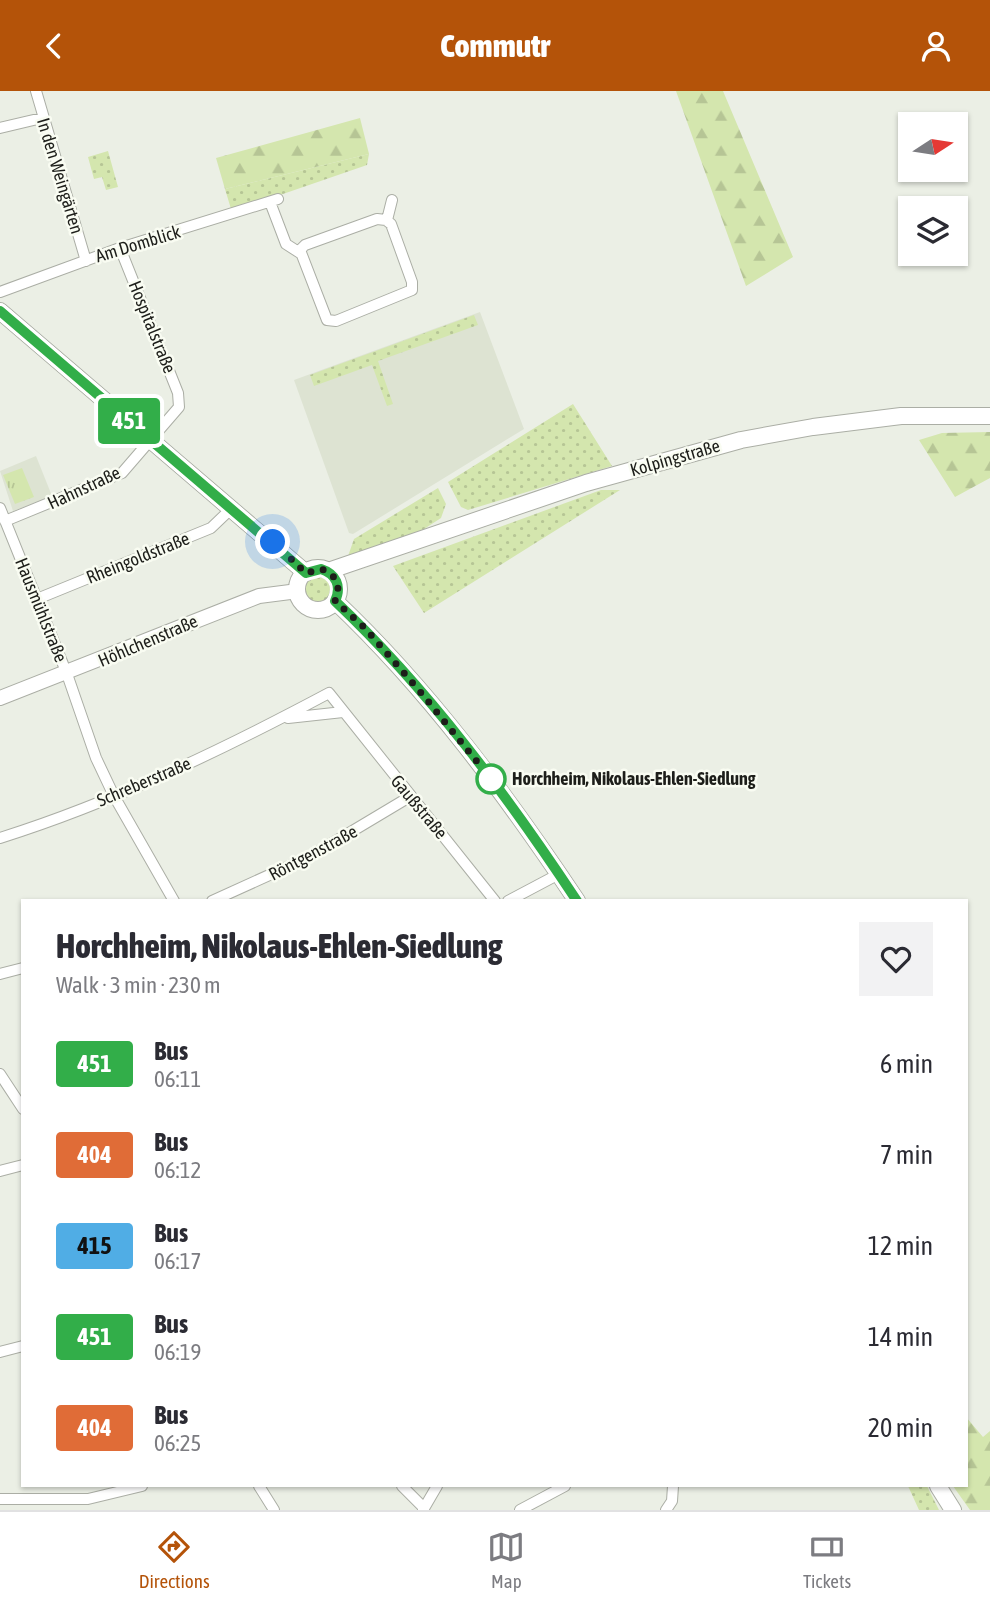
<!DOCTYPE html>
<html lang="en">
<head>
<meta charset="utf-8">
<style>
	:root { --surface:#fff; --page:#f2f2f3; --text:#2b2b33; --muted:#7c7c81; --line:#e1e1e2; --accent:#b45309 }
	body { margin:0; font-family:"Asap Condensed",sans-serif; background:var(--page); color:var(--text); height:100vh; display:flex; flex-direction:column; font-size:26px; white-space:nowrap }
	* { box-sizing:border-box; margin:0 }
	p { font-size:23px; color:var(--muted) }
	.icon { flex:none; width:38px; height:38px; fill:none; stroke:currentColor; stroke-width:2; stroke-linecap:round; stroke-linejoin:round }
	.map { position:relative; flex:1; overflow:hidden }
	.sheet { position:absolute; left:21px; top:808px; width:947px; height:588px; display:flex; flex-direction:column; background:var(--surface); border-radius:0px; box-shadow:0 2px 5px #0004 }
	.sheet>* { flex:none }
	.badge { padding:0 14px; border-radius:5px; font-size:24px; line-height:46px }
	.needle { width:46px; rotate:78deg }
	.fabs { position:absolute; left:898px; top:21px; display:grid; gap:14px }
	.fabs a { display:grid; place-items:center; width:70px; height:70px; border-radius:0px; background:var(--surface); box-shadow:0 2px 5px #0004; font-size:35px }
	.you { position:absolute; width:35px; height:35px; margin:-18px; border:5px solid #fff; border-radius:50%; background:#1a73e8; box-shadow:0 0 0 10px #1a73e833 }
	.map>.badge { position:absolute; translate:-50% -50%; box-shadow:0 0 0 4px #fff }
	.round { display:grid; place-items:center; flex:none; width:74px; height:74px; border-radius:0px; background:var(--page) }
	.overview { display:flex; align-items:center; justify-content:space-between; height:119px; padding:0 35px }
	h1 { font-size:33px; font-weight:800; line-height:52px }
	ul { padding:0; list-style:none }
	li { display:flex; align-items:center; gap:21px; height:91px; padding:0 35px }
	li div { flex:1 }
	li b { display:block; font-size:26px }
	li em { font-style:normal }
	li .badge { min-width:77px; font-weight:700; text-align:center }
	header { display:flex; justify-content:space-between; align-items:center; height:91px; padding:0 35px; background:var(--accent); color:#fff; font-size:32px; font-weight:800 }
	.menu { display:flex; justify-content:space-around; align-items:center; height:98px; border-top:2px solid var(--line); background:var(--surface); font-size:19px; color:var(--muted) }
	.menu a { display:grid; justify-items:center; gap:4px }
	.menu .on { color:var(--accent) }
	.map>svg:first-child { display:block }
	.built { fill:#dde3d2 }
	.grass { fill:url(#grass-dots) }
	.forest { fill:url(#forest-firs) }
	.park { fill:url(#park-tufts) }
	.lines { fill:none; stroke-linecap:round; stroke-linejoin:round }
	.minor-casing { stroke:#abaea5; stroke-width:12 }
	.tertiary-casing { stroke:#abaea5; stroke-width:16 }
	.secondary-casing { stroke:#abaea5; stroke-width:18 }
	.minor { stroke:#fff; stroke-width:10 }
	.tertiary { stroke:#fff; stroke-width:14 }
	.secondary { stroke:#fff; stroke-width:16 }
	.line-casing { stroke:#fff; stroke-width:16 }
	.line { stroke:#32ae49; stroke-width:10 }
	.walk { stroke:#1d1e1a; stroke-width:7; stroke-dasharray:0 12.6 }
	.stop-dot { fill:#fff; stroke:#32ae49; stroke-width:3.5 }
	.labels { text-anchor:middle; stroke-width:5; stroke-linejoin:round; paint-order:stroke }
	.street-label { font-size:18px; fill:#1d1e1a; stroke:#f9fcf2 }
	.stop-label { font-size:18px; font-weight:bold; fill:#1d1e1a; stroke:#f9fcf2; text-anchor:start }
</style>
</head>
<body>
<header><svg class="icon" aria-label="back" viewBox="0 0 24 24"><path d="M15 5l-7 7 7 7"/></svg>Commutr<svg class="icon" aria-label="person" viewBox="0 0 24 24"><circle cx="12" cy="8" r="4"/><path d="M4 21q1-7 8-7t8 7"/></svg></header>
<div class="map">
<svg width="990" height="1419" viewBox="0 0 990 1419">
	<defs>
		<pattern id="grass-dots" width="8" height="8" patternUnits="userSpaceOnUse" patternTransform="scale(1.75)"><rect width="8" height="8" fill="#d4e6ae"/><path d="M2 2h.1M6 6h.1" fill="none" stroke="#b6c595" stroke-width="1.8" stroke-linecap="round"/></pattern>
		<pattern id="forest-firs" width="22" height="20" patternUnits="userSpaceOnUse" patternTransform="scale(1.75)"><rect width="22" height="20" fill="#d4e6ae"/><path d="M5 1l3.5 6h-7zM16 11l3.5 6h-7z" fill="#b6c595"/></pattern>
		<pattern id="park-tufts" width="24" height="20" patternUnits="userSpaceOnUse" patternTransform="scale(1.75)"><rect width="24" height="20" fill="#d4e6ae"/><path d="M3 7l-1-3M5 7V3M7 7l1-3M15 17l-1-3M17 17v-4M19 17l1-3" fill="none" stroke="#b6c595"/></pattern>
	</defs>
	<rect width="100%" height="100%" fill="#ebefe5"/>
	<path class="built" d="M480,221L524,338L353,443L349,442L294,289Z
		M36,365L52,405L13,420L0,380Z"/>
	<path class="grass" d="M108,60L118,96L106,99L102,86L94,88L88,66Z
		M369,63L367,74L237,119L231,118L225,98Z
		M474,224L478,234L378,270L393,313L387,315L372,274L314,295L310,284Z
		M573,313L612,375L468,419L461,416L448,391Z
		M438,397L446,413L441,427L421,440L347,468L354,448Z
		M601,399H620L424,522L393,475Z
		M303 499a15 15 0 1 1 30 0a15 15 0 1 1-30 0Z
		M908,1395H927L939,1419H919Z"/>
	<path class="forest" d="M676,0H723L793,166L746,195Z
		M360,27L369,63L225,98L216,67Z
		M990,341V387L955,406L919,349L942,342Z
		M966,1326L983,1346L990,1340V1419H970L953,1395H966Z"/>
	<path class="park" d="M22,377L34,406L15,413L3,384Z"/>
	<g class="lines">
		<defs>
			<path id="minor" d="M36,0L86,170
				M0,37L42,27
				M270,111L286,153L300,162
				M377,128L386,129L391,133L412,191V199L336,230L327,229L300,159L305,154Z
				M387,129L392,109
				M0,201L120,157L278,108
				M0,417L67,583L96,667L114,705L174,810
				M5,430L122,382L179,316L178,302L120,157
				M37,508L211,437L233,416
				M288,627L343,621
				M0,747C114,711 224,658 329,602L495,810
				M212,810L309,766L411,705
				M508,810L559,783
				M0,883L23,877
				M0,983L23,1018
				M0,1080L23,1074
				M0,1261L23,1255
				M259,1395L274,1419
				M402,1395L424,1417
				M0,1408H88L142,1395
				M423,1419L437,1395
				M520,1419L565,1395
				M666,1419L672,1410L673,1395"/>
			<path id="tertiary" d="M0,607L259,505L298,500"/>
			<path id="secondary" d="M0,220L306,482
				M297 498a21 21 0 1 1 42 0a21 21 0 1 1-42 0Z
				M328,480L586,392L741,349L813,336L901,325H990
				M335,510C428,598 506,704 577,810
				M938,1395L953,1419"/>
		</defs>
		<use href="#minor" class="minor-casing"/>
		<use href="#tertiary" class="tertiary-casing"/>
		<use href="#secondary" class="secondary-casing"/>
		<use href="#minor" class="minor"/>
		<use href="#tertiary" class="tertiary"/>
		<use href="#secondary" class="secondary"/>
	</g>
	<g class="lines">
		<defs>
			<path id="line" d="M0,220L306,482L321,478C336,483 342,495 335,510C428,598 507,704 577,810"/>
		</defs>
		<use href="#line" class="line-casing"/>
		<use href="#line" class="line"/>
		<path class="walk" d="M273,451L306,482L321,478C336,483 342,495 335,510L365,537L423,604L491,688"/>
	</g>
	<circle class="stop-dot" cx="491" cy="688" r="14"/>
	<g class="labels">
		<g class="street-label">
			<text transform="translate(60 85) rotate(73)" y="6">In den Weingärten</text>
			<text transform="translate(138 153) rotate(-17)" y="6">Am Domblick</text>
			<text transform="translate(152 236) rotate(68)" y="6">Hospitalstraße</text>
			<text transform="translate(675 367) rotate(-16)" y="6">Kolpingstraße</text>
			<text transform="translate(84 397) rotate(-25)" y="6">Hahnstraße</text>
			<text transform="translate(138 467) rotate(-22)" y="6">Rheingoldstraße</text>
			<text transform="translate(41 519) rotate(68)" y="6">Hausmühlstraße</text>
			<text transform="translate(148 550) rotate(-23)" y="6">Höhlchenstraße</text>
			<text transform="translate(144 691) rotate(-23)" y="6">Schreberstraße</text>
			<text transform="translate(419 716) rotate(50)" y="6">Gaußstraße</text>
			<text transform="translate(313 762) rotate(-28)" y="6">Röntgenstraße</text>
		</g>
		<g class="stop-label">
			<text x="512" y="694">Horchheim, Nikolaus-Ehlen-Siedlung</text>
		</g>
	</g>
</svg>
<div class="fabs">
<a><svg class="needle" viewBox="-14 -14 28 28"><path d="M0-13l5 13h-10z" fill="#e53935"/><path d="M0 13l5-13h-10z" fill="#7c7c81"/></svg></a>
<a><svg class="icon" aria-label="layers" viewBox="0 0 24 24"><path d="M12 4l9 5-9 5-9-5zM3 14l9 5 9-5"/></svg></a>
</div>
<div class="you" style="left:273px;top:451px"></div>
<b class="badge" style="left:129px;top:330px;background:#32ae49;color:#fff">451</b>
<section class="sheet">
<div class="overview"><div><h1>Horchheim, Nikolaus-Ehlen-Siedlung</h1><p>Walk · 3 min · 230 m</p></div><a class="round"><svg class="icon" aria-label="heart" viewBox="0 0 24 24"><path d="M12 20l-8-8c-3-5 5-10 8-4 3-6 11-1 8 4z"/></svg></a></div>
<ul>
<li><span class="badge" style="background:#32ae49;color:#fff">451</span><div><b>Bus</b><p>06:11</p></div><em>6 min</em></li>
<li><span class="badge" style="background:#e06c37;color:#fff">404</span><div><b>Bus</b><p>06:12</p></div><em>7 min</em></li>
<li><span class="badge" style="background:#50ade5;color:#111">415</span><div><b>Bus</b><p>06:17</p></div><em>12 min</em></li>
<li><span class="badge" style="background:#32ae49;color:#fff">451</span><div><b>Bus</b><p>06:19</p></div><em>14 min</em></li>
<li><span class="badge" style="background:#e06c37;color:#fff">404</span><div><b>Bus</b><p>06:25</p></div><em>20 min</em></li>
</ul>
</section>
</div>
<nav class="menu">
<a class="on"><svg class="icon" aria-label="directions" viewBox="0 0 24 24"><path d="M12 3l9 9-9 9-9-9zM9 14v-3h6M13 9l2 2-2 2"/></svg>Directions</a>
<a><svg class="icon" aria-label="map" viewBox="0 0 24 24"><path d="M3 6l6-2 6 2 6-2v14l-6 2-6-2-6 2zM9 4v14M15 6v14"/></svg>Map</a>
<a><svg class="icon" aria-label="tickets" viewBox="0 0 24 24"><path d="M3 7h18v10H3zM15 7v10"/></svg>Tickets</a>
</nav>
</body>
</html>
